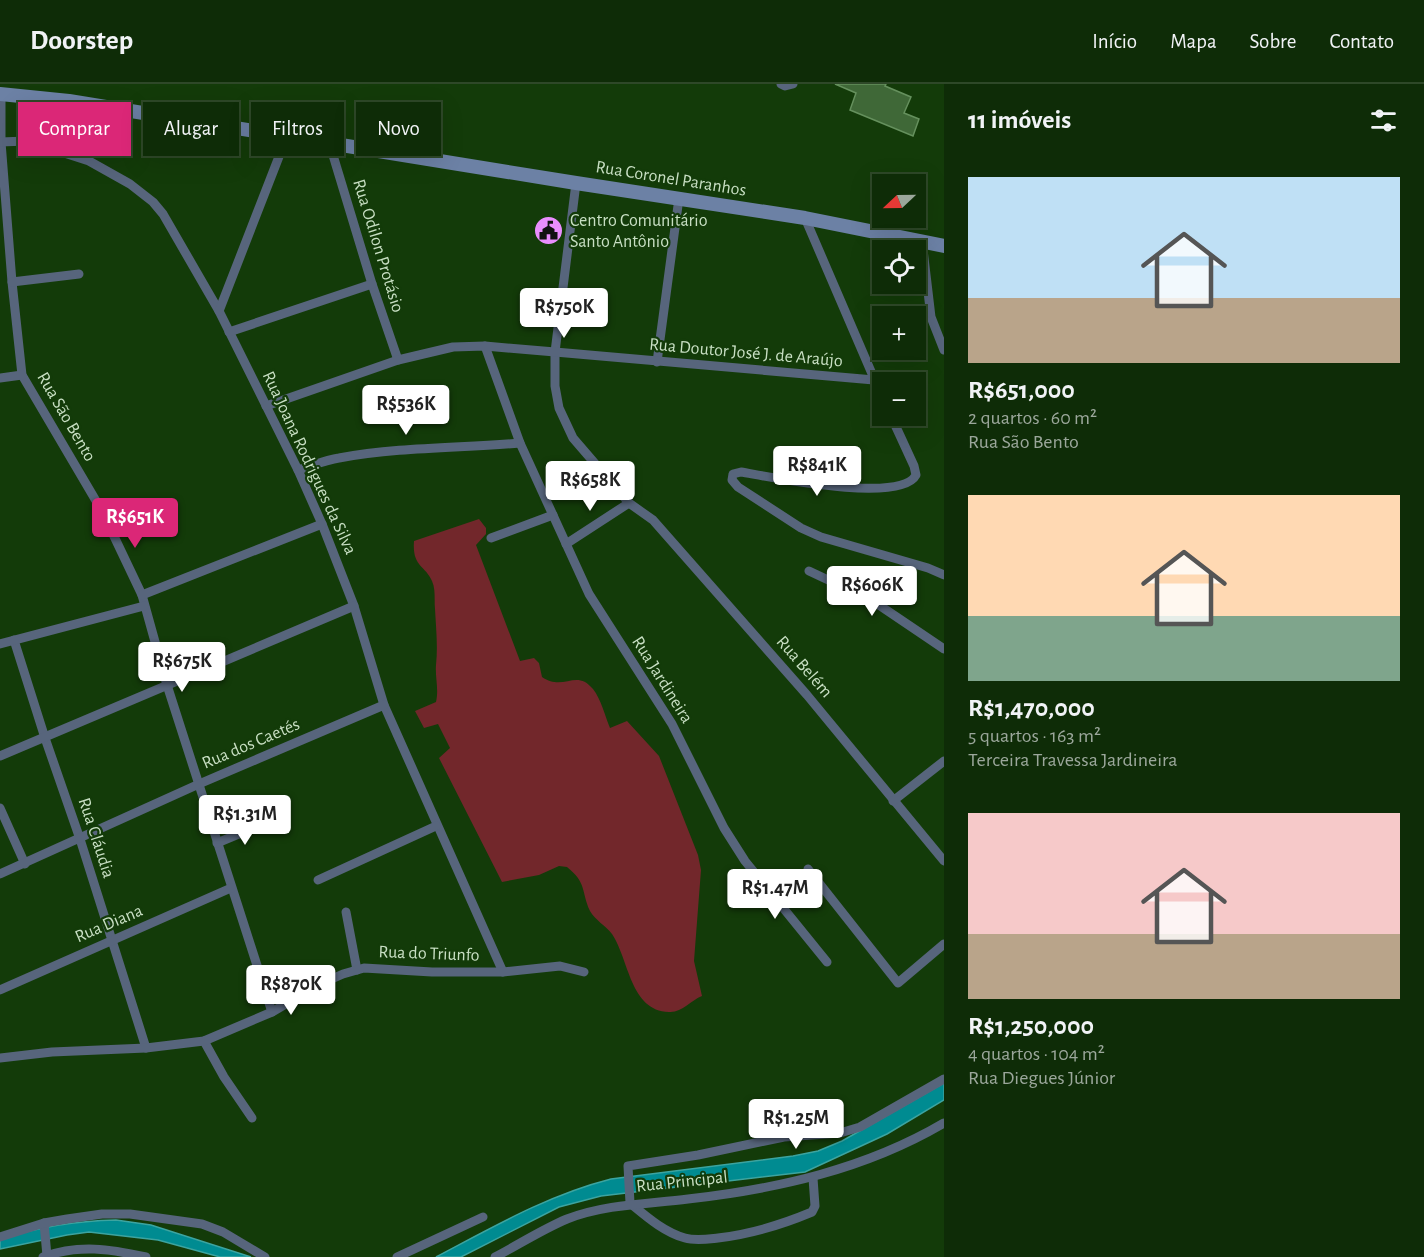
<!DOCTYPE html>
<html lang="pt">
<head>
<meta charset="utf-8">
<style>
	body { margin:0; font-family:"Alegreya Sans",sans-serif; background:#173411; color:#f1f3f6; height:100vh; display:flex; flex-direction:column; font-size:22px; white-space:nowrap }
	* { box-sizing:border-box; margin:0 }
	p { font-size:20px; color:#9ba79b }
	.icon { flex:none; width:33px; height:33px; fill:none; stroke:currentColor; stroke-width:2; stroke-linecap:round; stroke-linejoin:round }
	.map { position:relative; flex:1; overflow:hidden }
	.panel { display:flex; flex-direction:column; background:#0e2c07; width:480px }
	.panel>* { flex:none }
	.hud { position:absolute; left:18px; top:18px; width:570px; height:54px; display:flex; gap:12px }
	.needle { width:39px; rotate:248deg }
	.tools { position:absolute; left:872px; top:90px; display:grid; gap:12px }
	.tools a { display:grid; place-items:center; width:54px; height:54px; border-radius:0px; background:#0e2c07; box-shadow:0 6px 24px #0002,0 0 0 2px #2e4828; font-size:30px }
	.price { position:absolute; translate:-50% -51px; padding:0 14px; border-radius:6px; background:#fff; color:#222; font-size:20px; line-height:39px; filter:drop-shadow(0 2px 3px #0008) }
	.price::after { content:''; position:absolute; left:50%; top:36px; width:18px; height:14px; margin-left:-9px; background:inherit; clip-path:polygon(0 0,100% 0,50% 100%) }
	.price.selected { background:#db2777; color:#fff }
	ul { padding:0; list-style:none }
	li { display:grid; align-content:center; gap:12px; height:318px; padding:0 24px }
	li span { display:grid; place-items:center; height:186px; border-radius:0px; color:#555 }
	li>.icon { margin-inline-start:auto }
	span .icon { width:108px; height:108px; fill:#fffc; stroke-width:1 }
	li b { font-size:26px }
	h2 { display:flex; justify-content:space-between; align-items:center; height:72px; padding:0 24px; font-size:26px }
	.pill { padding:0 21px; border-radius:0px; background:#0e2c07; box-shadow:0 6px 24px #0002,0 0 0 2px #2e4828; font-size:21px; line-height:54px }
	.pill.selected { background:#db2777; color:#fff }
	header { display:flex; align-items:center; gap:36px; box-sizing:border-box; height:84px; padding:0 30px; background:#0e2c07; border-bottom:2px solid #2e4828 }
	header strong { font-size:28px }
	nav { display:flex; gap:33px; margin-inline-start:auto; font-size:21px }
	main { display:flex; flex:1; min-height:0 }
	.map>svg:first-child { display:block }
	.green { fill:#72272b }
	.water { fill:#008b91; stroke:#3ca4a0; stroke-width:1.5 }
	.building { fill:#3f6837; stroke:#65905d; stroke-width:1.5 }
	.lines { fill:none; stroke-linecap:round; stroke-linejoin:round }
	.street { stroke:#57657c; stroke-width:9 }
	.secondary { stroke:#6c81a5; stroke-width:14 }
	.labels { text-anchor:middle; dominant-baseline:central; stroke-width:4.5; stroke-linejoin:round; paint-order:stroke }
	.street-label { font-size:18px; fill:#c8dfc3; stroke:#133b09 }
	.poi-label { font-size:18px; fill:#c8dfc3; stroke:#133b09; text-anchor:start }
</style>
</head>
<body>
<header>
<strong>Doorstep</strong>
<nav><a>Início</a><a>Mapa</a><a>Sobre</a><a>Contato</a></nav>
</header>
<main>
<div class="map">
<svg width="944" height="1173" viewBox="0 0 944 1173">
	<rect width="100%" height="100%" fill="#133b09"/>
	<path class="green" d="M479 435 486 444V450L476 461 520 577 534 574 539 579 542 593C564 608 576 584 593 605 601 615 605 632 610 644L627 637 659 672 698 771 701 786 694 877 702 912C691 916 682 929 669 928 630 927 629 875 612 850 606 842 595 836 590 827 581 807 587 799 567 783L559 782 539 791 502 798 439 674 450 664 438 640 424 644 415 627 436 618C439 605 435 593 436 581 438 562 436 544 435 525 434 516 436 506 432 497 425 481 412 483 414 457Z"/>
	<g class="water">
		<path d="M944 999V1016L887 1050 805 1088 601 1112 559 1123 461 1173H436C493 1143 548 1111 611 1095L793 1072 818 1067 842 1057Z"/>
		<path d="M116 1136 151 1141 251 1173H220L158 1156 89 1148 67 1151 0 1165V1155C41 1143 74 1137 116 1136Z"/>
	</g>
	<polygon class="building" points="835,0 886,0 885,2 911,13 904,29 919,35 913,52 850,26 856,9"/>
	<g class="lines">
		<g class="street">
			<polyline points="781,0 785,2 793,0"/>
			<polyline points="1,11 1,58 12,198 22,291 102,427 142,511 167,601 272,928"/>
			<polyline points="0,58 27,57 89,77 130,100 153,118 163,130 219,227 298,386 322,440 354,522 384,621 503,888"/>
			<polyline points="329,58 372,200 398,276"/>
			<polyline points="576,99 555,268 555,302 559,324 573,354 629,419 653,436 807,611 944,777"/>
			<polyline points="805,134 882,313"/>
			<polyline points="922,157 931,233 944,266"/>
			<polyline points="12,198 79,190"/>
			<polyline points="219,227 287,52"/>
			<polyline points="229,248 372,200"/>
			<polyline points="485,262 520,359 589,510 672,640 724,744 745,777 827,878"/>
			<polyline points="657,278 679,114"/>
			<polyline points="0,294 22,291"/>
			<polyline points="266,322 398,276 453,263 485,262 555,268 874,296"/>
			<path d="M891 332 914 382 916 391C901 420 771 393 741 388L733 390 732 396 738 403 801 444 821 453 928 484 944 491"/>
			<path d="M298 386C312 382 325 376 339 374 399 363 460 364 520 359"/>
			<polyline points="491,454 553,431"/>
			<polyline points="566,460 629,419"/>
			<polyline points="809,487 873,517 944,565"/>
			<polyline points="142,511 322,440"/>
			<polyline points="14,556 45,654 80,755 146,964"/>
			<polyline points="0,560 144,522"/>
			<polyline points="0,672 354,522"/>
			<polyline points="893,717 944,677"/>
			<polyline points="0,724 25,780"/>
			<polyline points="217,759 263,740"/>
			<polyline points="808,785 898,899 944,860"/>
			<polyline points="0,790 199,700 384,621"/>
			<polyline points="318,796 436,742"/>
			<polyline points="346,828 357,886"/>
			<polyline points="0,906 231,804"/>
			<polyline points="204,957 224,993 252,1034"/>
			<polyline points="0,974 52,968 146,964 204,957 272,928 318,901 343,890 364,884 432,888 503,888 560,882 584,888"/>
			<path d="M813 1094 815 1122 812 1128C781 1141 752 1150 718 1154 708 1155 696 1157 685 1154 664 1148 647 1133 630 1119L628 1082 698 1071 784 1053 840 1049 860 1043 944 995"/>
			<polyline points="44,1139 47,1172"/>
			<polyline points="0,1153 44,1139 67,1135 102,1130 130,1130 202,1140 223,1148 265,1173"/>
			<path d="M43 1173C79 1160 110 1165 146 1173"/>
			<polyline points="397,1173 483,1133"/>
			<path d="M495 1173C518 1161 543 1145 567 1135 606 1120 648 1120 688 1115 777 1105 866 1085 944 1039"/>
		</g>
		<polyline class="secondary" points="0,10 69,17 576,99 805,134 944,162"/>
	</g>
	<defs>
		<symbol id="civic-disc" viewBox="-11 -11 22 22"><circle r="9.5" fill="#e98dfd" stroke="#133b09"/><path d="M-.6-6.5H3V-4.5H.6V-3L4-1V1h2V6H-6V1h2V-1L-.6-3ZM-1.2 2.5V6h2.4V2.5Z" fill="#111"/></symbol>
	</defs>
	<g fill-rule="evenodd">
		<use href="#civic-disc" x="532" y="130" width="33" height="33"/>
	</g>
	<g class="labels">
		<g class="street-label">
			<text transform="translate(671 95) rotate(9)">Rua Coronel Paranhos</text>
			<text transform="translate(378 162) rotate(73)">Rua Odilon Protásio</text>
			<text transform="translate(746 269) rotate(5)">Rua Doutor José J. de Araújo</text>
			<text transform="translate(66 333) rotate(60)">Rua São Bento</text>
			<text transform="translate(309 379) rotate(65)">Rua Joana Rodrigues da Silva</text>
			<text transform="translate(804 583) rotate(49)">Rua Belém</text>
			<text transform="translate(662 596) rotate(58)">Rua Jardineira</text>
			<text transform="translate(251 660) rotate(-23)">Rua dos Caetés</text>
			<text transform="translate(96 754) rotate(72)">Rua Cláudia</text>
			<text transform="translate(109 840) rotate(-23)">Rua Diana</text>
			<text transform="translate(429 870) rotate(2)">Rua do Triunfo</text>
			<text transform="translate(682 1098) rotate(-6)">Rua Principal</text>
		</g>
		<g class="poi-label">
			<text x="570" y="137">Centro Comunitário<tspan x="570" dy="21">Santo Antônio</tspan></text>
		</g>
	</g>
</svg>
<div class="tools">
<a><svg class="needle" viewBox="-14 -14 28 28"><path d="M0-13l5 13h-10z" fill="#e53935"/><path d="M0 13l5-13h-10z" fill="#9ba79b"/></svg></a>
<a><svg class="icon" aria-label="locate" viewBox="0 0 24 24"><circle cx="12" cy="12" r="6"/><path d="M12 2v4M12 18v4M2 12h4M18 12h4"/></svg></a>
<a>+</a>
<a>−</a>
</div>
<b class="price" style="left:564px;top:255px">R$750K</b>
<b class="price" style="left:406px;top:352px">R$536K</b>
<b class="price" style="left:817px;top:413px">R$841K</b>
<b class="price" style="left:590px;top:428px">R$658K</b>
<b class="price selected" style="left:135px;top:465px">R$651K</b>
<b class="price" style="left:872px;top:533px">R$606K</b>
<b class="price" style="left:182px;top:609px">R$675K</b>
<b class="price" style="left:245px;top:762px">R$1.31M</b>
<b class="price" style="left:775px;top:836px">R$1.47M</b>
<b class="price" style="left:291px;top:932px">R$870K</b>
<b class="price" style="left:796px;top:1066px">R$1.25M</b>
<div class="hud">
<a class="pill selected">Comprar</a>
<a class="pill">Alugar</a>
<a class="pill">Filtros</a>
<a class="pill">Novo</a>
</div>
</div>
<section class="panel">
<h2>11 imóveis<svg class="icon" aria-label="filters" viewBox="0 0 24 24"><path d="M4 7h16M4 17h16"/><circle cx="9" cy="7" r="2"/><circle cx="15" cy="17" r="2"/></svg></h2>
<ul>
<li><span style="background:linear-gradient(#bfe0f5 65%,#b9a48a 0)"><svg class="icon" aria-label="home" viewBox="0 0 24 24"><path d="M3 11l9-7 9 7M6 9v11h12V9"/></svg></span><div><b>R$651,000</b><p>2 quartos · 60 m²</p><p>Rua São Bento</p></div></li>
<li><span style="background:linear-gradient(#ffd9b3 65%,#7fa58c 0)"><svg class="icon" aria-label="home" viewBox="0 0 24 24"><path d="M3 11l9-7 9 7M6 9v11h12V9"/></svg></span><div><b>R$1,470,000</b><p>5 quartos · 163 m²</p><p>Terceira Travessa Jardineira</p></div></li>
<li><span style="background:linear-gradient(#f6c9c9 65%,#b9a48a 0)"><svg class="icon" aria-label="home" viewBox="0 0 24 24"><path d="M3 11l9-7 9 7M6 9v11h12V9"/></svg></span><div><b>R$1,250,000</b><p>4 quartos · 104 m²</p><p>Rua Diegues Júnior</p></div></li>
</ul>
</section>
</main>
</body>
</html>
